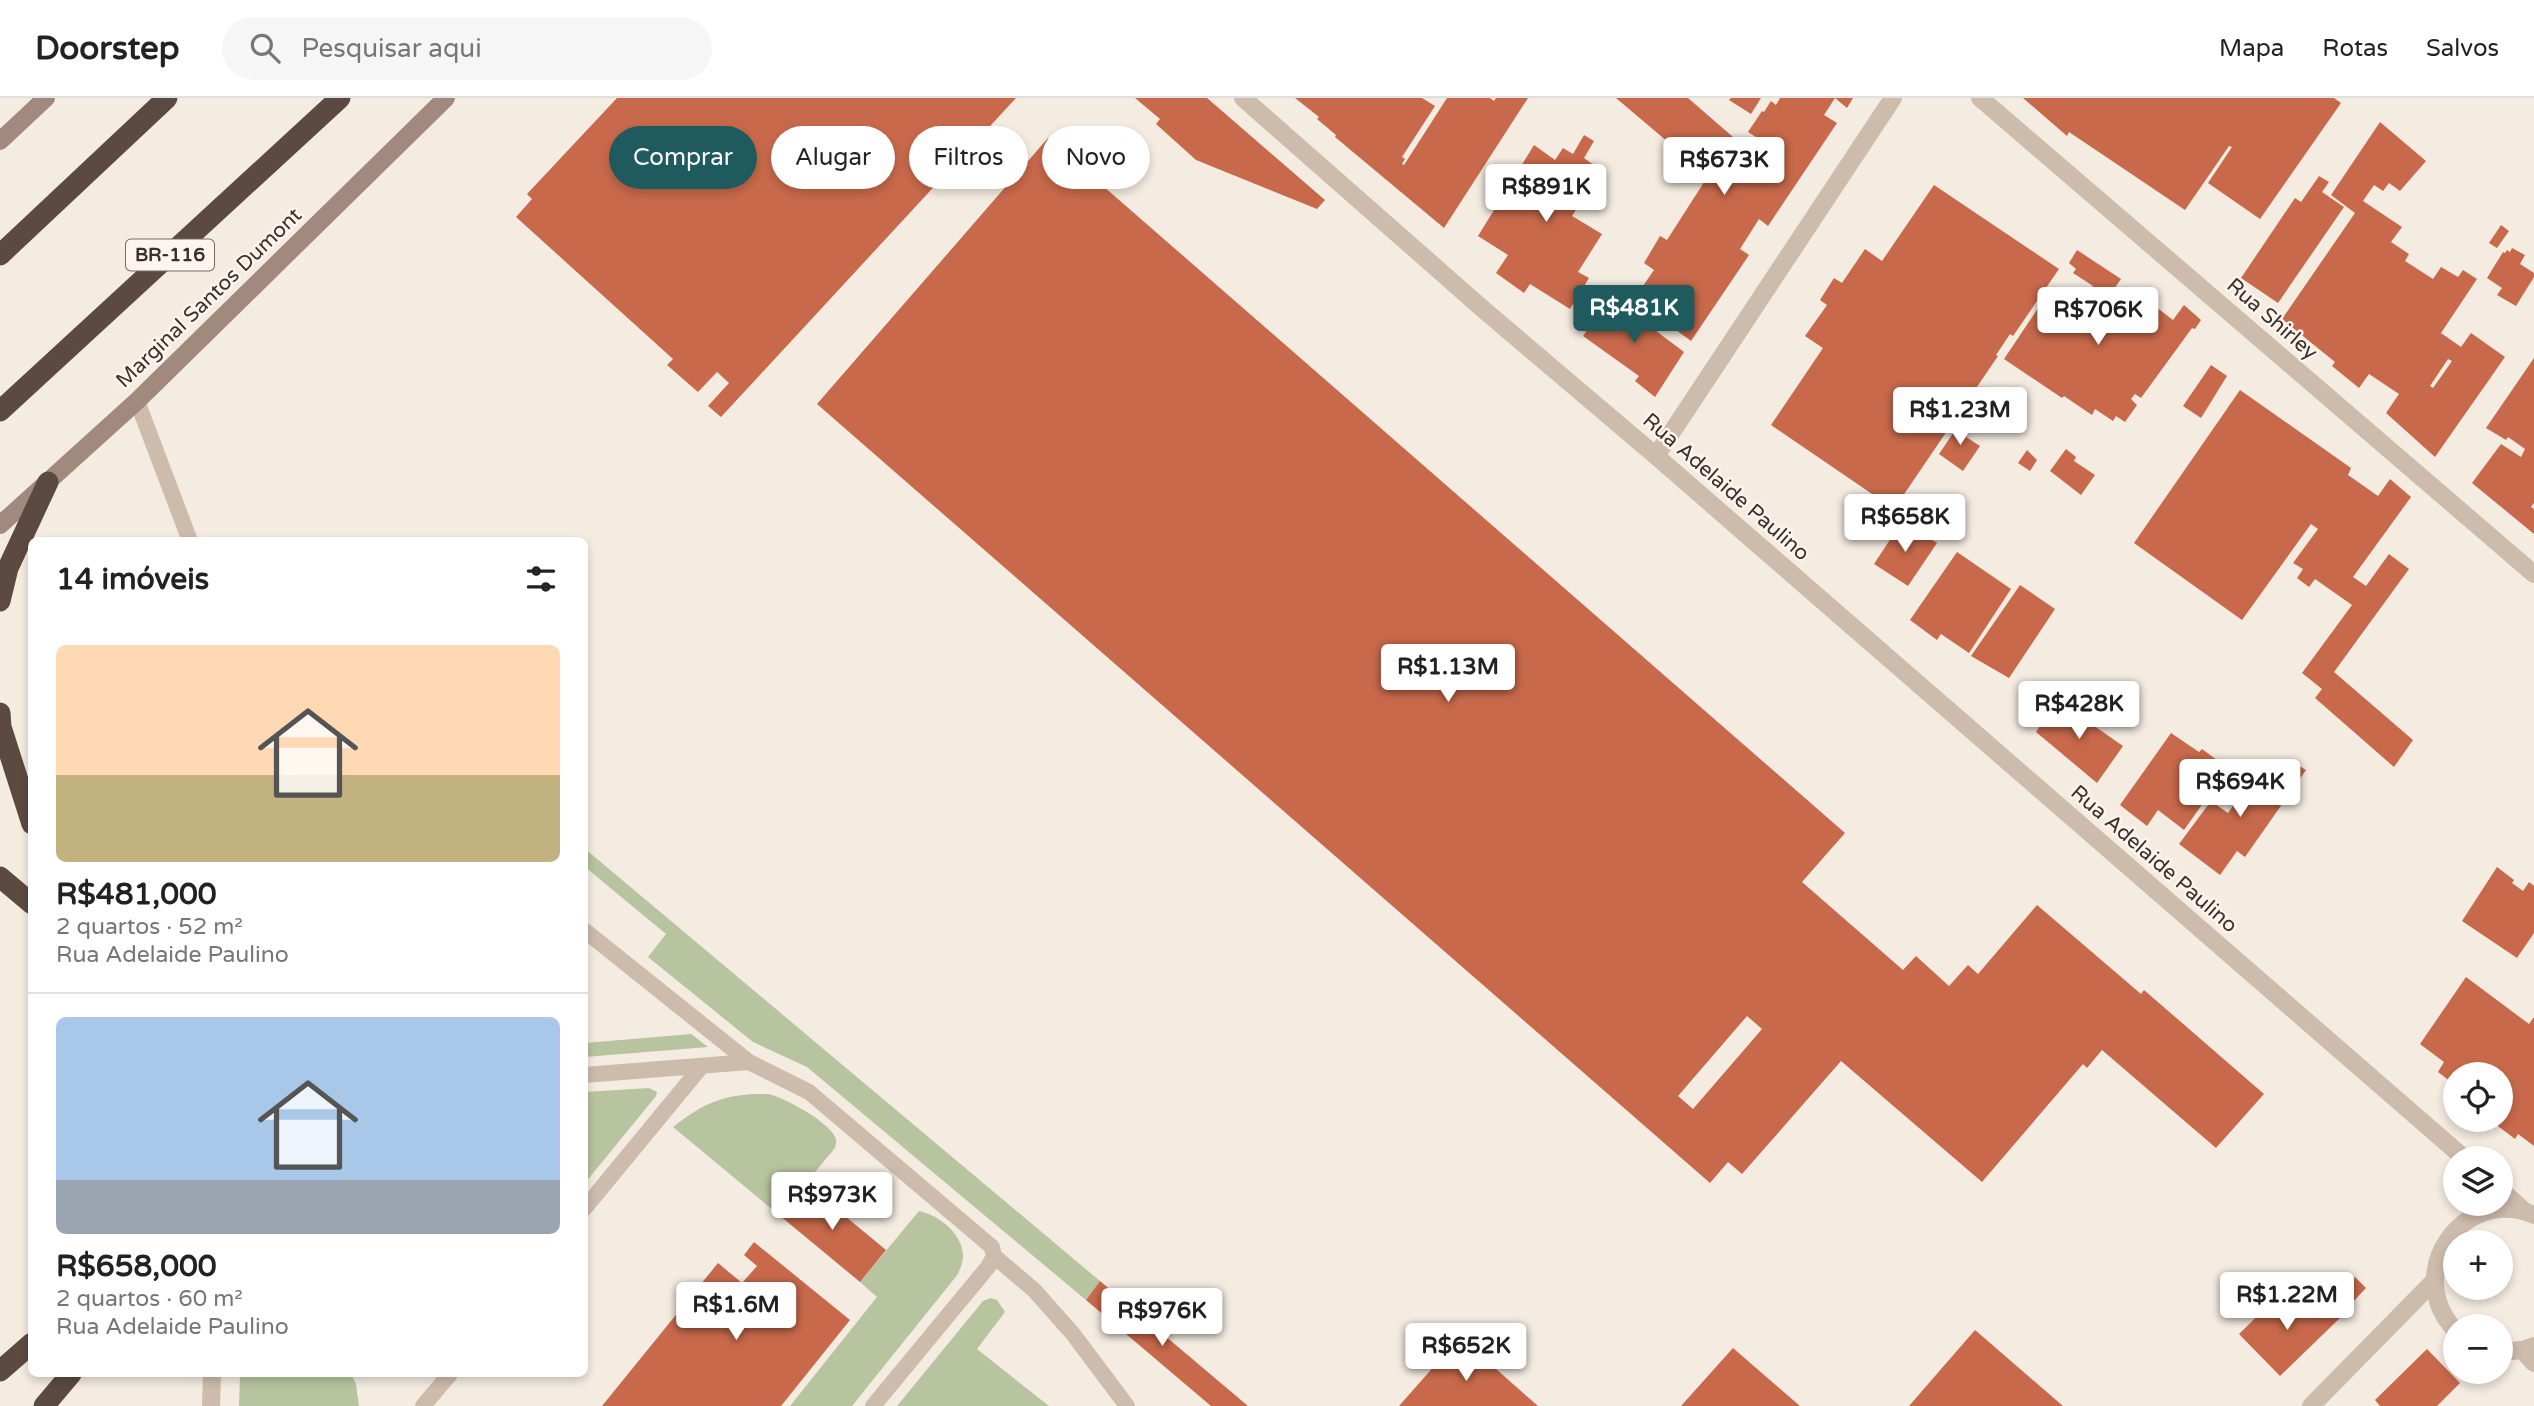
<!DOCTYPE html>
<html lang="pt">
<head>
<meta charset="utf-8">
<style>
	body { margin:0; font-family:"Varela Round",sans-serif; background:#f6f6f6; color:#222; height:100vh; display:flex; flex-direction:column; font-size:26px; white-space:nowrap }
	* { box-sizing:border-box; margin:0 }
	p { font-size:23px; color:#767676 }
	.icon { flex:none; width:38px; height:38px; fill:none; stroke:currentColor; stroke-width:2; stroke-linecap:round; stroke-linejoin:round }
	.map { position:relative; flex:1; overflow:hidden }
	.side { position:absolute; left:28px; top:439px; width:560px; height:840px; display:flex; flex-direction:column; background:#fff; border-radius:10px; box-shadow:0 4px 10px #0003 }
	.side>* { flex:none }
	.top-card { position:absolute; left:609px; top:28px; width:665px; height:63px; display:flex; gap:14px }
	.buttons { position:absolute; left:2443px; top:964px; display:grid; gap:14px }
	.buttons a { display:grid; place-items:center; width:70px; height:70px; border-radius:50%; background:#fff; box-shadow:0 4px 10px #0003; font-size:35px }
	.price { position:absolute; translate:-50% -60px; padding:0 16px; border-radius:7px; background:#fff; color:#222; font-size:23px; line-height:46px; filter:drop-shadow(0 2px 4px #0008) }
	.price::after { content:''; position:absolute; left:50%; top:42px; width:21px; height:16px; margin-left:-10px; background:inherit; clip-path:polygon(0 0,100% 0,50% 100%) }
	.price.active { background:#1f5a5e; color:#fff }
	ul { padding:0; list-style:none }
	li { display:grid; align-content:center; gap:14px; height:371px; padding:0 28px }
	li+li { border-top:2px solid #e0e0e0 }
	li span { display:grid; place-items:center; height:217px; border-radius:10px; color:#555 }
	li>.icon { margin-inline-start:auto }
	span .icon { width:126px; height:126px; fill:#fffc; stroke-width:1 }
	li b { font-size:30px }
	h2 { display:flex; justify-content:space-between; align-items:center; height:84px; padding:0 28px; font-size:30px }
	.tag { padding:0 24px; border-radius:32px; background:#fff; box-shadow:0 4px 10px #0003; font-size:24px; line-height:63px }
	.tag.active { background:#1f5a5e; color:#fff }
	header { display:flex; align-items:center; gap:42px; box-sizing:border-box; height:98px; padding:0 35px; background:#fff; border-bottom:2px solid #e0e0e0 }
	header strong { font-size:33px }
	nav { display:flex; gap:38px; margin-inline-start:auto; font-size:24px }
	.search { width:490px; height:63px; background:#f6f6f6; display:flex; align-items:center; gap:18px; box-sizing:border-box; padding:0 24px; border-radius:38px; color:#767676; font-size:26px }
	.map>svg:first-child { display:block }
	.green { fill:#b8c4a0 }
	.building { fill:#c8694b; fill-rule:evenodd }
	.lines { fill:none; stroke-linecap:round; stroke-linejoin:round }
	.lane { stroke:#cdbbac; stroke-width:16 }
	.street { stroke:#cdbbac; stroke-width:18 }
	.secondary { stroke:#a18a7d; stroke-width:18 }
	.highway { stroke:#5c4a42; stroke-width:21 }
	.labels { text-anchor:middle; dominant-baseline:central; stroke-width:5; stroke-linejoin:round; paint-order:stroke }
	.shield { fill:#fbf5ee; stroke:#756b66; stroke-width:2 }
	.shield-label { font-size:19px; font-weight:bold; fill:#3b302b }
	.street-label { font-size:21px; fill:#3b302b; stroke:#fbf5ee }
</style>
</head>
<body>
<header>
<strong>Doorstep</strong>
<div class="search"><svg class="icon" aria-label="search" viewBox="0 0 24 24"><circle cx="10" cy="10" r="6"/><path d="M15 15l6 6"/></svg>Pesquisar aqui</div>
<nav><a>Mapa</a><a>Rotas</a><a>Salvos</a></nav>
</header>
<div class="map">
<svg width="2534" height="1308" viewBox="0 0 2534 1308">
	<rect width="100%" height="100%" fill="#f4ebe1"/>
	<g class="green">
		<polygon points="584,750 1100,1183 1086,1202 807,969 753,944 648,859 666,836 585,769"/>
		<polygon points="691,936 708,949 585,959 585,945"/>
		<polygon points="649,990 657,994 656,998 585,1085 585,994"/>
		<path d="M751 996C757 996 763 996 768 996 784 999 829 1024 835 1039 837 1044 836 1044 835 1050L779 1117 673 1029C700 1008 717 999 751 996Z"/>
		<path d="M919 1113C939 1117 964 1137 963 1159 963 1164 960 1171 958 1176L852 1308H790L877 1199 860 1184Z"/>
		<polygon points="991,1200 997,1202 1005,1214 977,1251 1049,1308 897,1308 983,1203"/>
		<polygon points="240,1276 351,1276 356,1286 359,1308 239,1308"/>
	</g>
	<g class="building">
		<polygon points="617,0 1016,0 721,319 708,308 729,285 717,274 698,294 667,267 673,261 516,119 532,101 527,96"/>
		<polygon points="1135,0 1207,0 1325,102 1317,111 1196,62 1156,26 1160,21"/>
		<polygon points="1295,0 1422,0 1435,8 1402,59 1405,61 1402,66 1404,67 1447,0 1490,0 1494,3 1496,0 1528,0 1444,130 1335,39 1336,37 1317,21 1319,19"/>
		<polygon points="1616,0 1688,0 1748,52 1756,39 1748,34 1762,13 1764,14 1771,3 1776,7 1780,0 1853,0 1847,10 1835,0 1824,17 1837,25 1768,128 1759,121 1740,151 1749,157 1691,243 1634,201 1654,172 1644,165 1660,138 1667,142 1708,78"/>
		<polygon points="1731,0 1761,0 1751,16 1729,2"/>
		<polygon points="2023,0 2334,0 2341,5 2260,121 2208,85 2232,49 2229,48 2185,112 2069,34 2067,38"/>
		<path d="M2380 24 2426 63 2400 93 2389 85 2383 93 2374 87 2363 103 2402 129 2391 144 2409 156 2405 163 2433 181 2441 169 2458 179 2463 172 2477 181 2441 235 2461 249 2471 235 2505 259 2435 359 2386 315 2399 296 2369 276 2359 290 2332 268 2335 264 2282 221 2355 115 2331 97ZM2448 261 2452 263 2433 290 2430 288Z"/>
		<polygon points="1584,37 1594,43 1584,60 1601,72 1572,118 1602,136 1578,174 1589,180 1570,211 1530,186 1524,195 1496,175 1508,157 1478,138 1534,47 1555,62 1563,50 1573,56"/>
		<path d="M1048 40 1845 735 1802 784 1903 872 1916 858 1949 888 1968 867 1978 876 2037 807 2141 896 2144 892 2264 996 2216 1050 2102 952 2087 970 2083 966 1982 1084 1841 963 1742 1076 1728 1064 1710 1085 817 306ZM1747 918 1762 931 1693 1011 1678 998Z"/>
		<polygon points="2319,78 2329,84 2322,94 2344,109 2278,205 2241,180 2295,100 2301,104"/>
		<polygon points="1934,87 2059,171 2013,238 2010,236 1996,257 1998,258 1894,411 1771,327 1823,250 1805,238 1827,207 1820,202 1834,180 1842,185 1865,151 1882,163"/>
		<polygon points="2501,127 2509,133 2497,150 2489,145"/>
		<polygon points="2512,150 2525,157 2520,166 2534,175 2534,179 2516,208 2497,197 2502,190 2487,180 2503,154 2505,155 2507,152 2510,154"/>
		<polygon points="2077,152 2121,181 2090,226 2106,236 2120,216 2131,224 2147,202 2173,222 2184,207 2201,222 2195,231 2192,230 2141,300 2135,296 2131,301 2137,307 2125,324 2116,318 2113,323 2095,311 2092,317 2064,298 2062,300 2004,261 2047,197 2074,215 2093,188 2073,175 2076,171 2069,165"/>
		<polygon points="1611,199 1684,254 1655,299 1635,283 1639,278 1583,238"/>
		<polygon points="2534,260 2534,405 2531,409 2534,411 2534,436 2472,385 2501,346 2521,359 2525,351 2508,339 2506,342 2486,330"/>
		<polygon points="2211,267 2227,278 2201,320 2183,308"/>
		<polygon points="2240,292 2351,370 2348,377 2378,398 2390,381 2411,399 2353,479 2366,488 2389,456 2409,471 2334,574 2413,642 2394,669 2315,600 2322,591 2302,575 2352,507 2315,481 2309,489 2297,480 2303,471 2293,465 2318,431 2311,426 2242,522 2134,445"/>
		<polygon points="1962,322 1972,329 1966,339 1980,348 1963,373 1939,356"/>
		<polygon points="2066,351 2076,359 2074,363 2095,377 2081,397 2050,373"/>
		<polygon points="2027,352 2037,362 2030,373 2018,365"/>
		<polygon points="1901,425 1920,438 1921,435 1937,445 1908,488 1874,466"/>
		<polygon points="1957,454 2011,491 1969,555 1941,536 1937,542 1910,522"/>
		<polygon points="2020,487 2055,511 2009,580 1971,558"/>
		<polygon points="2057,602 2123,648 2097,685 2036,634"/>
		<polygon points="2171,635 2199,654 2202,651 2228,670 2184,732 2158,712 2147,728 2120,707"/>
		<polygon points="2284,663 2291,668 2293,664 2306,672 2245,759 2237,753 2220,777 2179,746 2211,703 2228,715 2255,676 2268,685"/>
		<polygon points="2497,769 2514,782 2512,785 2523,793 2529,784 2534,788 2534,835 2517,860 2462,823"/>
		<polygon points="2466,879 2529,926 2534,919 2534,1048 2518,1036 2515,1041 2490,1022 2501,1022 2501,976 2455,976 2455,987 2438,974 2444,964 2420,946"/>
		<polygon points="805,1085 886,1152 860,1184 779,1117"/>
		<polygon points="754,1144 850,1222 781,1308 602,1308 718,1165 742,1185 757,1168 744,1157"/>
		<polygon points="2355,1179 2366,1190 2349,1208 2337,1197"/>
		<polygon points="1100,1183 1248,1308 1211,1308 1086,1202"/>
		<polygon points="2282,1194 2308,1219 2324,1202 2341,1219 2280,1278 2239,1236"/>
		<polygon points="1975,1232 2063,1308 1909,1308"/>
		<polygon points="1459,1240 1478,1255 1538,1308 1399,1308"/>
		<polygon points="1733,1250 1800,1308 1681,1308"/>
		<polygon points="2427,1251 2460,1285 2437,1308 2380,1308 2375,1302"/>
	</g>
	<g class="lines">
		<g class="lane">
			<polyline points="137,303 190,443"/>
			<polyline points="584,832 749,964 809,994 992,1149 994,1158 988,1169 873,1308"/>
			<polyline points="584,977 749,964"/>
			<polyline points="584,1111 701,969"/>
			<polyline points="994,1158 1034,1192 1073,1236 1127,1308"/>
			<polyline points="423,1308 450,1276"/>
		</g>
		<g class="street">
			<polyline points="1243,0 1484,212 1656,358 2464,1060"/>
			<polyline points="1980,0 2534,476"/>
			<polyline points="1656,358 1893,0"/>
			<polyline points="2501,1092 2524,1113"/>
			<path d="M2455 1232C2402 1175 2463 1087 2534 1117"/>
			<polyline points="2522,1252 2534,1265"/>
			<polyline points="2501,1254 2522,1252 2534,1248"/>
			<polyline points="211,1308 212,1276"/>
			<polyline points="2311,1308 2434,1183"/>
		</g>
		<g class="secondary">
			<polyline points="0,43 46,0"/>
			<polyline points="0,427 137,303 446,0"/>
		</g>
		<g class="highway">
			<polyline points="0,157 167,0"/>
			<polyline points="0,313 340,0"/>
			<polyline points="0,503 8,470 48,384"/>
			<polyline points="0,615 1,629 32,726"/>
			<polyline points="0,779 32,806"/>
			<polyline points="0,1273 32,1245"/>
			<polyline points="44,1308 71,1276"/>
		</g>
	</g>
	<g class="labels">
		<rect class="shield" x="126" y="141.5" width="88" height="31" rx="5"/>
		<g class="shield-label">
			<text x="170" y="157">BR-116</text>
		</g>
		<g class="street-label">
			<text transform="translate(209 200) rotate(-44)">Marginal Santos Dumont</text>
			<text transform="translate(2272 221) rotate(41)">Rua Shirley</text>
			<text transform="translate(1726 389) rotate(41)">Rua Adelaide Paulino</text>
			<text transform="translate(2154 761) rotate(41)">Rua Adelaide Paulino</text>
		</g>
	</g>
</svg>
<div class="buttons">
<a><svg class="icon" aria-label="locate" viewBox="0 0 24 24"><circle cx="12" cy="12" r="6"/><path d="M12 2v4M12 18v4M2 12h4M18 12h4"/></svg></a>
<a><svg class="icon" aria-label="layers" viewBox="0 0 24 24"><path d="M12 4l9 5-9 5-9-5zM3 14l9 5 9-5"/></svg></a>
<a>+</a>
<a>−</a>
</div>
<b class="price" style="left:1724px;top:99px">R$673K</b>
<b class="price" style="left:1546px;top:126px">R$891K</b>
<b class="price active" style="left:1634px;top:247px">R$481K</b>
<b class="price" style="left:2098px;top:249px">R$706K</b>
<b class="price" style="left:1960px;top:349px">R$1.23M</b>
<b class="price" style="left:1905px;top:456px">R$658K</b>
<b class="price" style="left:1448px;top:606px">R$1.13M</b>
<b class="price" style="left:2079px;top:643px">R$428K</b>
<b class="price" style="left:2240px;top:721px">R$694K</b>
<b class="price" style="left:832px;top:1134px">R$973K</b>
<b class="price" style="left:2287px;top:1234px">R$1.22M</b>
<b class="price" style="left:736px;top:1244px">R$1.6M</b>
<b class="price" style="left:1162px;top:1250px">R$976K</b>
<b class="price" style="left:1466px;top:1285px">R$652K</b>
<div class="top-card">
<a class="tag active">Comprar</a>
<a class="tag">Alugar</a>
<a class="tag">Filtros</a>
<a class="tag">Novo</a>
</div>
<section class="side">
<h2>14 imóveis<svg class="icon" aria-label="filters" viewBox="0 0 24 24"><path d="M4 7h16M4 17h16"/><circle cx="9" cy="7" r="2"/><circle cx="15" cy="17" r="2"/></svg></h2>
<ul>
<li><span style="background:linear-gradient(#ffd9b3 60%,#c2b280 0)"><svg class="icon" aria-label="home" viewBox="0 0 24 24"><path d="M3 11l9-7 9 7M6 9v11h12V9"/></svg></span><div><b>R$481,000</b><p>2 quartos · 52 m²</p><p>Rua Adelaide Paulino</p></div></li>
<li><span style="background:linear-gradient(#a9c7e8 75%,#9aa5b1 0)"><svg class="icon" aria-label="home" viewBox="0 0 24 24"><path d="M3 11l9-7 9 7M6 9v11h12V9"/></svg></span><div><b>R$658,000</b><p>2 quartos · 60 m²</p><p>Rua Adelaide Paulino</p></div></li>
</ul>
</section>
</div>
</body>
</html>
